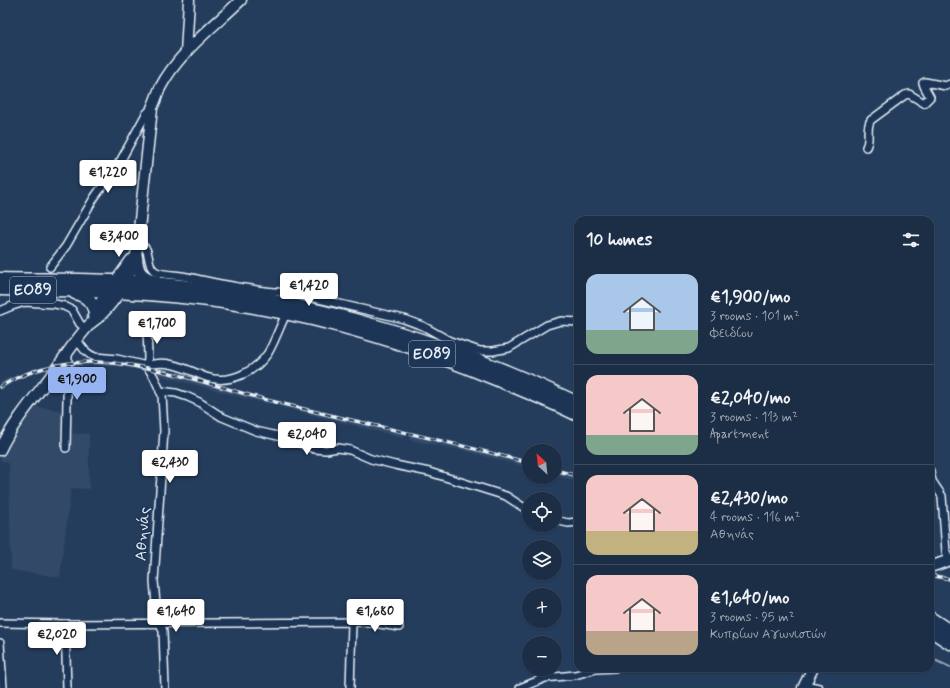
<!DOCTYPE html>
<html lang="en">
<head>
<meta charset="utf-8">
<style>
	body { margin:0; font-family:Mynerve,sans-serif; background:#25364d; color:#f1f3f6; height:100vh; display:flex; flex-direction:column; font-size:15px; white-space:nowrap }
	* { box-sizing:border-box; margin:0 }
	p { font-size:13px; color:#a0a8b3 }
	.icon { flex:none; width:22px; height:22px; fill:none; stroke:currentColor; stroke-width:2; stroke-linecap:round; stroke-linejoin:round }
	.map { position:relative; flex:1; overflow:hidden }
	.side { position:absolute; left:574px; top:216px; width:360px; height:456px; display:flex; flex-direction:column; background:#1c2e46; border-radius:12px; box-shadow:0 1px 3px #0004,0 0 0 1px #3a4a5f }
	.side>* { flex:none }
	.needle { width:26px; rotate:333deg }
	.controls { position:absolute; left:522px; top:444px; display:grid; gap:8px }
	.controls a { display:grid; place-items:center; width:40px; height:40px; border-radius:50%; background:#1c2e46; box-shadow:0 1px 3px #0004,0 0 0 1px #3a4a5f; font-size:20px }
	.price { position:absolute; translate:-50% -34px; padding:0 9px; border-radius:4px; background:#fff; color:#222; font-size:13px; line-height:26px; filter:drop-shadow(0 1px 2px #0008) }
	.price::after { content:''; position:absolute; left:50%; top:24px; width:12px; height:9px; margin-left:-6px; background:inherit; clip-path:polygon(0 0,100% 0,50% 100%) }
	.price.on { background:#95b2f1; color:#111 }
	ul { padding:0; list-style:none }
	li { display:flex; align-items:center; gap:12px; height:100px; padding:0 12px }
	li+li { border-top:1px solid #3a4a5f }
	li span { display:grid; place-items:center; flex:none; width:112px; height:80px; border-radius:12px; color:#555 }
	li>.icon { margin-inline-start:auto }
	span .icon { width:48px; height:48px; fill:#fffc; stroke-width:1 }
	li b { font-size:17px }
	h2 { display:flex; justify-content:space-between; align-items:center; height:48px; padding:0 12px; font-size:17px }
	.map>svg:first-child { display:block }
	.built { fill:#334a68 }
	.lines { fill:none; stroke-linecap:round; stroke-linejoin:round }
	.stream { stroke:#99a8ba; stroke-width:2 }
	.street-casing { stroke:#e8f1f8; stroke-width:10 }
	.secondary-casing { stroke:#e8f1f8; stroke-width:13 }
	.highway-casing { stroke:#e8f1f8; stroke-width:15 }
	.street { stroke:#1d3557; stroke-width:7 }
	.secondary { stroke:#1d3557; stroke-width:10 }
	.highway { stroke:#1d3557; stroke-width:12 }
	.rail-casing { stroke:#e8f1f8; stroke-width:3.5 }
	.rail { stroke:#1d3557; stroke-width:2; stroke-dasharray:6; stroke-linecap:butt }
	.labels { text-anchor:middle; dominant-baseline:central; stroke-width:3; stroke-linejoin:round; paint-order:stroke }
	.shield { fill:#1d3557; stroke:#abb9c8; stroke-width:1 }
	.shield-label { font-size:15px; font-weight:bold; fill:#e8f1f8 }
	.street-label { font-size:16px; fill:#e8f1f8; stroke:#1d3557 }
</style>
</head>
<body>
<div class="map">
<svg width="950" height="688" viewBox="0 0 950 688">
	<rect width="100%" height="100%" fill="#253d5d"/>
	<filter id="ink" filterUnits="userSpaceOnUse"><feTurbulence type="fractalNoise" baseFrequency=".025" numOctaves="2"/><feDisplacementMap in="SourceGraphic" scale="8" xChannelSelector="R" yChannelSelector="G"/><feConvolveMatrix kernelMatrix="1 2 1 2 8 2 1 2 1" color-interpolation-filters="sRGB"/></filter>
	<g filter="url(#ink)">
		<g class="built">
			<polygon points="87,361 124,364 140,367 145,371 118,366 95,365 79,366 69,371 69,368 75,362"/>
			<polygon points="54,365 51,370 34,373 9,385 0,390 0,382 8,378 26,371"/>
			<polygon points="154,368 265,398 268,404 154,374 153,370"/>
			<polygon points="275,400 404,432 403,438 278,406"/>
			<polygon points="33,406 63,411 62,433 89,434 89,489 71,488 60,577 11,570 9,464 0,460 0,459 10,438"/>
			<polygon points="411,434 483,450 529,462 529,468 462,450 409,440"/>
			<polygon points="555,469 578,475 578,482 555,475"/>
		</g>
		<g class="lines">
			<polyline class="stream" points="930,658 950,667"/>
			<defs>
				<g id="street">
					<path d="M866 147C871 139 865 128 871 120L905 95 909 94 924 103 930 97 924 86 923 83 925 82 946 86 950 84"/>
					<path d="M138 245C154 245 143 269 159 273 167 275 178 275 187 277 222 284 257 292 293 293L404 319 423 326 450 341 480 351H493L509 348 547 325 561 321 578 322"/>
					<polyline points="50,267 66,246 94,198 121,160 146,114 152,108"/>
					<polyline points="0,311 12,306 25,302 55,304 64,306 72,310 80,324 87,329"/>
					<polyline points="147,323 148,358 147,366"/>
					<path d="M77 340C83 348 86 354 95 357L117 359 147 366 154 377 162 395 164 431 154 581 157 615 163 631 165 688"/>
					<path d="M147 366C167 358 188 370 206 377 229 385 255 372 268 353 275 341 280 326 286 314"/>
					<polyline points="160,391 176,393 188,397 199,402 222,417 256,431 291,439 314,449 326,450 338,448 350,450 371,459 395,465 429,472 506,496 529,511"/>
					<polyline points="66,448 68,353"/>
					<polyline points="930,471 932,481 942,496 946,552 949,560"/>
					<polyline points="555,520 568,523 578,522"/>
					<polyline points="0,623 65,624 367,622 399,627"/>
					<polyline points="65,624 67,688"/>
					<polyline points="0,643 3,688"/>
					<polyline points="805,685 819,688"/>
					<polyline points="350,688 352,623"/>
					<polyline points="520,688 545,678 575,675 596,669 615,668"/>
				</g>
				<g id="secondary">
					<polyline points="186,53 189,0"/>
					<polyline points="93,316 100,303 131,260"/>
					<path d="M0 450C14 421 35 397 54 372 65 356 77 338 90 324 93 321 97 319 100 316 116 300 129 279 136 257L152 108C155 102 157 95 160 88 178 53 213 27 241 0"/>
					<polyline points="930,567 950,560"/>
					<polyline points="803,688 813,668"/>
				</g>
				<g id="highway">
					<path d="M136 257C137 273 141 277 156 282"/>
					<path d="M0 279C54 280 109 279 163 284 195 287 227 292 258 298 371 319 475 354 578 403"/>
					<path d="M0 289C53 290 107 290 160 295 276 304 391 335 498 380 525 391 552 402 578 415"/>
					<path d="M75 293C86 296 92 301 95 312"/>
					<polyline points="930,618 950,631"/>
					<polyline points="930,630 950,643"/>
				</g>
			</defs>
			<use href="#street" class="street-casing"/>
			<use href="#secondary" class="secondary-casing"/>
			<use href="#highway" class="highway-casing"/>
			<use href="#street" class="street"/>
			<use href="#secondary" class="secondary"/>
			<use href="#highway" class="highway"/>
			<defs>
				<g id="rail">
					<path d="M0 387C29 369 64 361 98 362 158 364 218 388 275 402 360 423 445 440 529 463"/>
					<polyline points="555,470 578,476"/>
					<polyline points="930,575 950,579"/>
				</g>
			</defs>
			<use href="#rail" class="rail-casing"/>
			<use href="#rail" class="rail"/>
		</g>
	</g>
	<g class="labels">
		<g class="shield">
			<rect x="10" y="277" width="46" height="26" rx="3"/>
			<rect x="409" y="341" width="46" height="26" rx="3"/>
		</g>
		<g class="shield-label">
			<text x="33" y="290">ΕΟ89</text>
			<text x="432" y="354">ΕΟ89</text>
		</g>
		<g class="street-label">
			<text transform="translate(143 534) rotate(-86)">Αθηνάς</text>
		</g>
	</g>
</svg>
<div class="controls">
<a><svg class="needle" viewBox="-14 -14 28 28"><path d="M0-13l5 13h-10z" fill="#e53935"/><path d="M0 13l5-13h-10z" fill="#a0a8b3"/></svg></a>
<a><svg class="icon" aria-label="locate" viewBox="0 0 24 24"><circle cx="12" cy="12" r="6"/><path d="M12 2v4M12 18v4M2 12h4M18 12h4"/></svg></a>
<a><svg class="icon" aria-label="layers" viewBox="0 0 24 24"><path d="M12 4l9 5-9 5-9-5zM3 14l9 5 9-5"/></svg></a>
<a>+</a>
<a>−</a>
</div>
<b class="price" style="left:108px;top:194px">€1,220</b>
<b class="price" style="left:119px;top:258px">€3,400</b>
<b class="price" style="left:309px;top:307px">€1,420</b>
<b class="price" style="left:157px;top:345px">€1,700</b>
<b class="price on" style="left:77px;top:401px">€1,900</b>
<b class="price" style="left:307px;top:456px">€2,040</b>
<b class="price" style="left:170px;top:484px">€2,430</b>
<b class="price" style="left:176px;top:633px">€1,640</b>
<b class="price" style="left:375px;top:633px">€1,680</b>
<b class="price" style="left:57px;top:656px">€2,020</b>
<section class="side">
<h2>10 homes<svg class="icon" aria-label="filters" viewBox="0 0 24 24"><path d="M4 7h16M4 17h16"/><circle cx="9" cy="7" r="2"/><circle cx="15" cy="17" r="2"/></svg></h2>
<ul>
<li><span style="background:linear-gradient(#a9c7e8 70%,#7fa58c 0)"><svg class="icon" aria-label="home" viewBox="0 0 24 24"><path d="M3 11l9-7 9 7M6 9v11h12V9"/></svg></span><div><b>€1,900/mo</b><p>3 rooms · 101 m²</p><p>Φειδίου</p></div></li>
<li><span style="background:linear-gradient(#f6c9c9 75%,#7fa58c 0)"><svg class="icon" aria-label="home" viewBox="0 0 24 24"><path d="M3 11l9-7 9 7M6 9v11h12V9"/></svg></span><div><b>€2,040/mo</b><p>3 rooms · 113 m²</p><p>Apartment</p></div></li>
<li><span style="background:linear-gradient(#f6c9c9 70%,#c2b280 0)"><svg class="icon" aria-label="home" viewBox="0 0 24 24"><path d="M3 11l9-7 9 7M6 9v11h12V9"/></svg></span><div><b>€2,430/mo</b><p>4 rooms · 116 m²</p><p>Αθηνάς</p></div></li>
<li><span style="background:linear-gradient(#f6c9c9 70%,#b9a48a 0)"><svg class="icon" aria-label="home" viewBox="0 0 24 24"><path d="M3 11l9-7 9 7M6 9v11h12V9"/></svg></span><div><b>€1,640/mo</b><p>3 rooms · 95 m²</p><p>Κυπρίων Αγωνιστών</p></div></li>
</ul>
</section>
</div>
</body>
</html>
